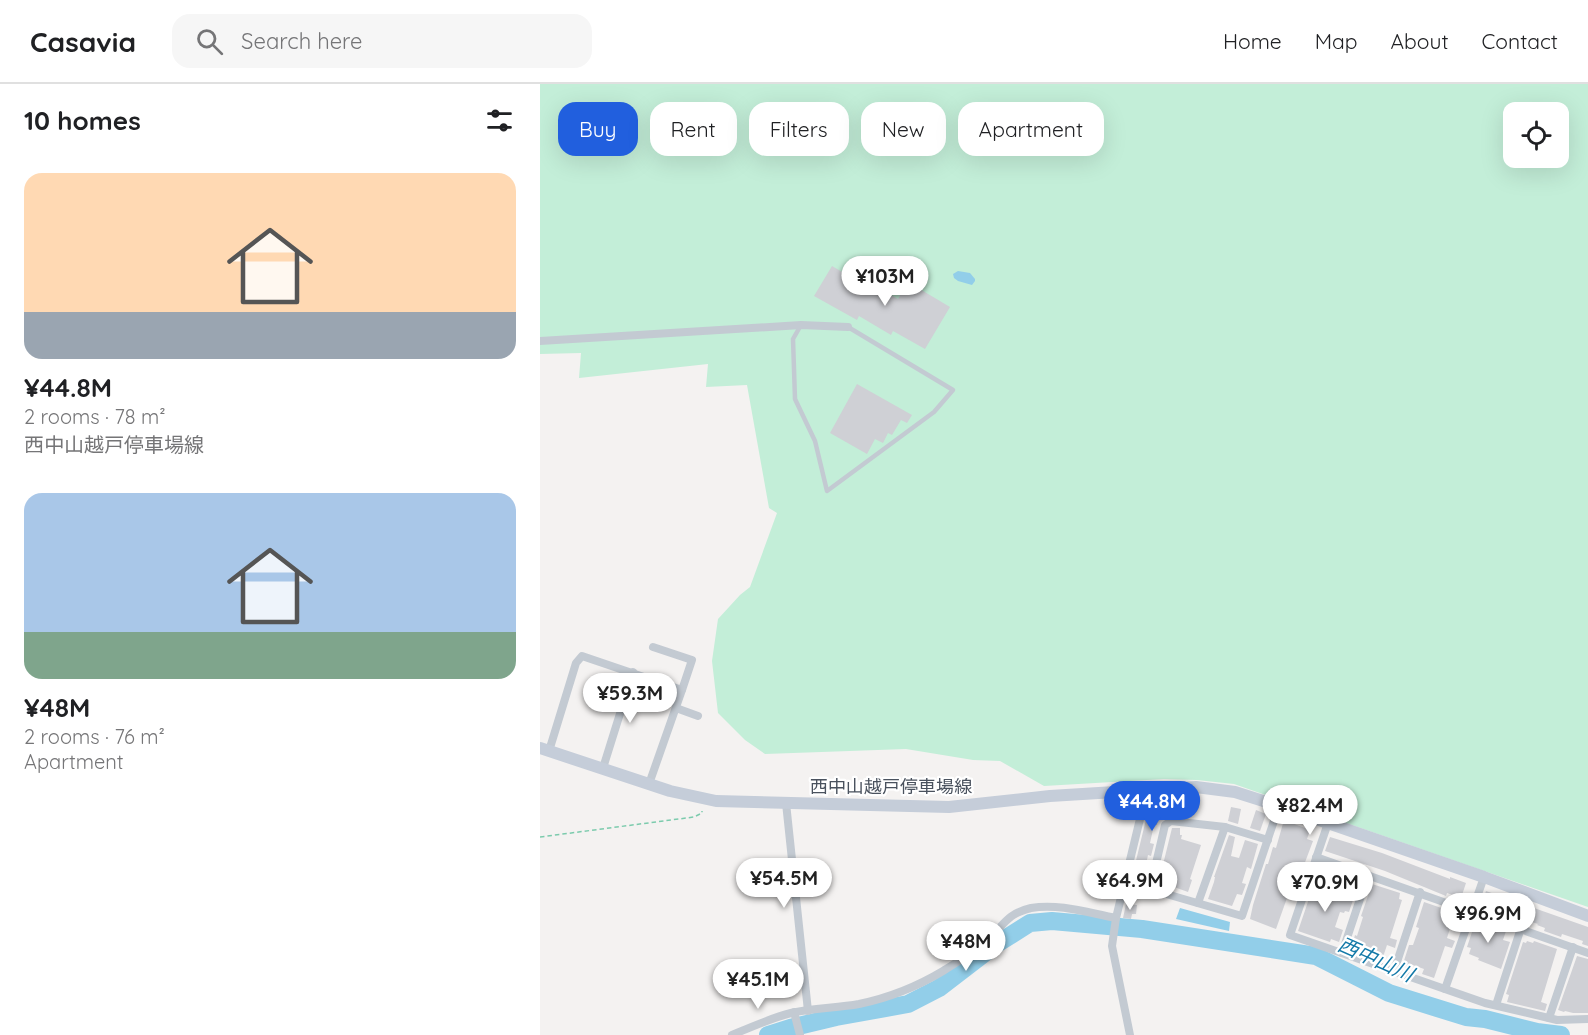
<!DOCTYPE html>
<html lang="en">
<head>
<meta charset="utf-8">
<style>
	body { margin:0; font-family:Quicksand,"Noto Sans JP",sans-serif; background:#f6f6f6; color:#202124; height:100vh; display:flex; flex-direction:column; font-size:22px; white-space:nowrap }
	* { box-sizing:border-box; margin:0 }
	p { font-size:20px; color:#757577 }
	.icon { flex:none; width:33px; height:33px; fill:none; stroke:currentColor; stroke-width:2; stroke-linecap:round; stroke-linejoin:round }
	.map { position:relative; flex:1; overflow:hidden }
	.details { display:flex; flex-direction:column; background:#fff; width:540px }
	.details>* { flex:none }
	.banner { position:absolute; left:18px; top:18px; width:570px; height:54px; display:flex; gap:12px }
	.tools { position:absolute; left:963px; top:18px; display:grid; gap:12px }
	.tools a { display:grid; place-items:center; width:66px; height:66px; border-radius:12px; background:#fff; box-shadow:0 6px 24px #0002; font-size:30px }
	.price { position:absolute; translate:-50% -51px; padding:0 14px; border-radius:21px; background:#fff; color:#222; font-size:20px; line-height:39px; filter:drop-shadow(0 2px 3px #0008) }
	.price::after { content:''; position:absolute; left:50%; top:36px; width:18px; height:14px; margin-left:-9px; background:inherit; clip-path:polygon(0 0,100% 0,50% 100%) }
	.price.active { background:#215fde; color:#fff }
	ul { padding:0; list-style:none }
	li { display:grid; align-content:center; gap:12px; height:318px; padding:0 24px }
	li span { display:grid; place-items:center; height:186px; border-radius:18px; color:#555 }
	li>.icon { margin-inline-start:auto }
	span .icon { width:108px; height:108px; fill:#fffc; stroke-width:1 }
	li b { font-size:26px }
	h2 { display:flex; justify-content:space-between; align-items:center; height:72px; padding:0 24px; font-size:26px }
	.tag { padding:0 21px; border-radius:18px; background:#fff; box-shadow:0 6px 24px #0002; font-size:21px; line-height:54px }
	.tag.active { background:#215fde; color:#fff }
	header { display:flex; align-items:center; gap:36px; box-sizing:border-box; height:84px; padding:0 30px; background:#fff; border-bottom:2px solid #e0e0e0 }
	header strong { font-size:28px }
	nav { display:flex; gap:33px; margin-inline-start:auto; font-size:21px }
	.search { width:420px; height:54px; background:#f6f6f6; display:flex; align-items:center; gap:15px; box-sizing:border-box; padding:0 21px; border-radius:18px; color:#757577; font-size:22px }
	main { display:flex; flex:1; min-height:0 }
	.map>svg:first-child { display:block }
	.green { fill:#c3eed8; fill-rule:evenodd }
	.water { fill:#92cee9 }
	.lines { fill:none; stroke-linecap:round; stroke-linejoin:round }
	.river { stroke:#92cee9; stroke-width:18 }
	.building { fill:#cfd0d5 }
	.path { stroke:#7ccbad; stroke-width:1.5; stroke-dasharray:4.5 3; stroke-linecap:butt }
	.service { stroke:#c3cad2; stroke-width:4.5 }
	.minor { stroke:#c3cad2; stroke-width:8 }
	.secondary { stroke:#c5cdd9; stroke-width:12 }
	.labels { text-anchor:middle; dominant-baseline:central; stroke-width:4.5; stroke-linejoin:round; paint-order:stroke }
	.street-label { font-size:18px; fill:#4a525e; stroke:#fff }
	.water-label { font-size:20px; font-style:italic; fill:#1379a8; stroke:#fff }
</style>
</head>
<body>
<header>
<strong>Casavia</strong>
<div class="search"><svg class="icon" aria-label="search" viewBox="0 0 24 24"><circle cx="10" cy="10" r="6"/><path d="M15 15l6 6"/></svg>Search here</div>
<nav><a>Home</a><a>Map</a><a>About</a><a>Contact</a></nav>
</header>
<main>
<section class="details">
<h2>10 homes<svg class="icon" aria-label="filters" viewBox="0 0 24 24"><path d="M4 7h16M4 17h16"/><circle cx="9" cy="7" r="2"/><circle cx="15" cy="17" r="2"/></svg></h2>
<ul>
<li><span style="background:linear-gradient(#ffd9b3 75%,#9aa5b1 0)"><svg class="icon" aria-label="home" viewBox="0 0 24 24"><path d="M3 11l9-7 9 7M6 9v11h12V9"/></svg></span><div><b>¥44.8M</b><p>2 rooms · 78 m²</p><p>西中山越戸停車場線</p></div></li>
<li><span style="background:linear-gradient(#a9c7e8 75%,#7fa58c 0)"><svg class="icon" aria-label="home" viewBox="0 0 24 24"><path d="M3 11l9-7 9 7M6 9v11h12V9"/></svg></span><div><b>¥48M</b><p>2 rooms · 76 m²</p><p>Apartment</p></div></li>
</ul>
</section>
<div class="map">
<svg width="1048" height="951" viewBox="0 0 1048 951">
	<rect width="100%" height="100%" fill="#f4f2f1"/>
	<path class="green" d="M0 0H1048V823L694 700 657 696 624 695 504 702 460 677 433 676 366 665 225 670 205 656 178 629 172 577 178 535 200 511 210 503 237 429 229 424 207 301 166 303 168 280 39 294 41 269 0 270ZM974 28H1018V74H974Z"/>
	<g class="water">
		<polygon points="418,187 430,189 435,195 435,197 432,201 418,197 414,194 413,190"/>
		<polygon points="640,824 690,838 689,847 636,835"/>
	</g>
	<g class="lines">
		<polyline class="river" points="228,951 250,944 296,933 368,920 399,904 455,861 490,839 512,837 602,845 776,872 849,909 926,933 945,935 997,948 1021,951"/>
	</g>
	<g class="building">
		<polygon points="292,182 324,201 326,197 358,215 368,198 410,223 385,265 353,247 351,251 319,232 317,236 274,212"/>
		<polygon points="317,300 372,331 367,339 361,336 352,351 348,349 343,359 335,355 327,370 290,349"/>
		<polygon points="614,715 630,719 639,718 640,732 631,731 624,734 618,734 617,741 614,741 610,759 614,760 611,772 608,771 603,795 592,793 610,719 613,719"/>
		<polygon points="691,723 701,725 698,740 688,737"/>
		<polygon points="716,726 726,730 720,747 710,744"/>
		<polygon points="744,736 770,746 767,755 773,757 764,781 758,779 754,793 762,796 755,816 747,814 736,845 710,835 713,821 726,780 728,780 733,763 736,764"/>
		<polygon points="632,744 640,744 640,751 642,751 641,755 661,761 650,795 652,796 648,808 634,803 634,805 618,801"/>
		<polygon points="689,751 695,753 691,772 699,774 705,756 718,760 711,785 707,783 702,799 706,800 702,811 697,810 692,822 668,815 674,798 675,793 674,793"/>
		<polygon points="790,753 842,769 910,795 910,793 926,799 921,814 907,809 906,812 845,787 785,767"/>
		<polygon points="774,800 813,813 816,803 817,804 809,828 805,827 804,829 800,828 795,843 803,846 799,858 791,855 790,858 758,847"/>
		<polygon points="832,800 860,809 859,815 862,816 850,854 857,856 855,864 847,861 842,876 811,866 815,851 817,852 823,833 821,832"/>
		<polygon points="946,807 1048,843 1048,862 1042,860 1043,857 1022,850 1021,853 1004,847 1005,844 997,841 998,840 941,822"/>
		<polygon points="884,818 913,828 910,834 913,835 907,854 915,857 912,864 905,862 894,894 882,890 884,885 870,880 869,885 862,883 869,861 873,861 879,844 876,843"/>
		<polygon points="586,820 597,821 596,830 592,830 591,835 583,834"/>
		<polygon points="936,836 966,847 963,856 970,858 961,885 938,876 939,874 929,870 931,864 927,863"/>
		<polygon points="987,857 993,859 994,857 1017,865 1001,918 1007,920 1005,927 967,918 969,911 966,910 983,858 986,859"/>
		<polygon points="1037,872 1048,875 1048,929 1033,929 1025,927 1024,928 1018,926"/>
	</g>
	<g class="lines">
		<polyline class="path" points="0,753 154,733 162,729 162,727"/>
		<polyline class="service" points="261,241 253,255 255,315 275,357 287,407 394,328 413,306 308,243"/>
		<g class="minor">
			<polyline points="0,257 261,241 308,243"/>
			<polyline points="113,563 152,576 142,606"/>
			<polyline points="136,624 158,632"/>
			<polyline points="9,667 36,579 42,572 142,606 109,700"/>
			<polyline points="63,684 93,588"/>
			<polyline points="246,719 268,927"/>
			<polyline points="788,739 750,851 945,919 1017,936 1048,935"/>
			<polyline points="776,773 1048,869"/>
			<polyline points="585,798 702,832 739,722"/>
			<polyline points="610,805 625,741 631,737 685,743 728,756"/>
			<polyline points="658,819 685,743"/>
			<polyline points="802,869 828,791"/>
			<polyline points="854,887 880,808"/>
			<polyline points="905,905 944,793"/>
			<polyline points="956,921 981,844"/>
			<polyline points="254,928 260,951"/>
			<polyline points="1009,934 1033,863"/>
			<path d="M192 951C211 943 231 934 251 929 273 924 297 924 319 920 348 914 378 902 403 887 419 877 434 868 448 856 464 841 466 830 491 824 519 819 549 829 576 834"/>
			<polyline points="590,951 572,862 576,834 607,706"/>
		</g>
		<polyline class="secondary" points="0,664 130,707 176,717 409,723 510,712 656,703 695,708 739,722 944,793 1048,832"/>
	</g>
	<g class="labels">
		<g class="street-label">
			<text x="351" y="702">西中山越戸停車場線</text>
		</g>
		<g class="water-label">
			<text transform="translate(836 875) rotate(24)">西中山川</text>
		</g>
	</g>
</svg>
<div class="tools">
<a><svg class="icon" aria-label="locate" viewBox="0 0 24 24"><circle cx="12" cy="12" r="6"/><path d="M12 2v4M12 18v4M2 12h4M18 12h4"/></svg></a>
</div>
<b class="price" style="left:345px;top:223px">¥103M</b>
<b class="price" style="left:90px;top:640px">¥59.3M</b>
<b class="price active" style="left:612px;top:748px">¥44.8M</b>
<b class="price" style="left:770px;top:752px">¥82.4M</b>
<b class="price" style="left:244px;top:825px">¥54.5M</b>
<b class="price" style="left:590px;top:827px">¥64.9M</b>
<b class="price" style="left:785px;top:829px">¥70.9M</b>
<b class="price" style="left:948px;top:860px">¥96.9M</b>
<b class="price" style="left:426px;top:888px">¥48M</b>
<b class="price" style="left:218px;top:926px">¥45.1M</b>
<div class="banner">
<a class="tag active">Buy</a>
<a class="tag">Rent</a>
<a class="tag">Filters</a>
<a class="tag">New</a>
<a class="tag">Apartment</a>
</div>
</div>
</main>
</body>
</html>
